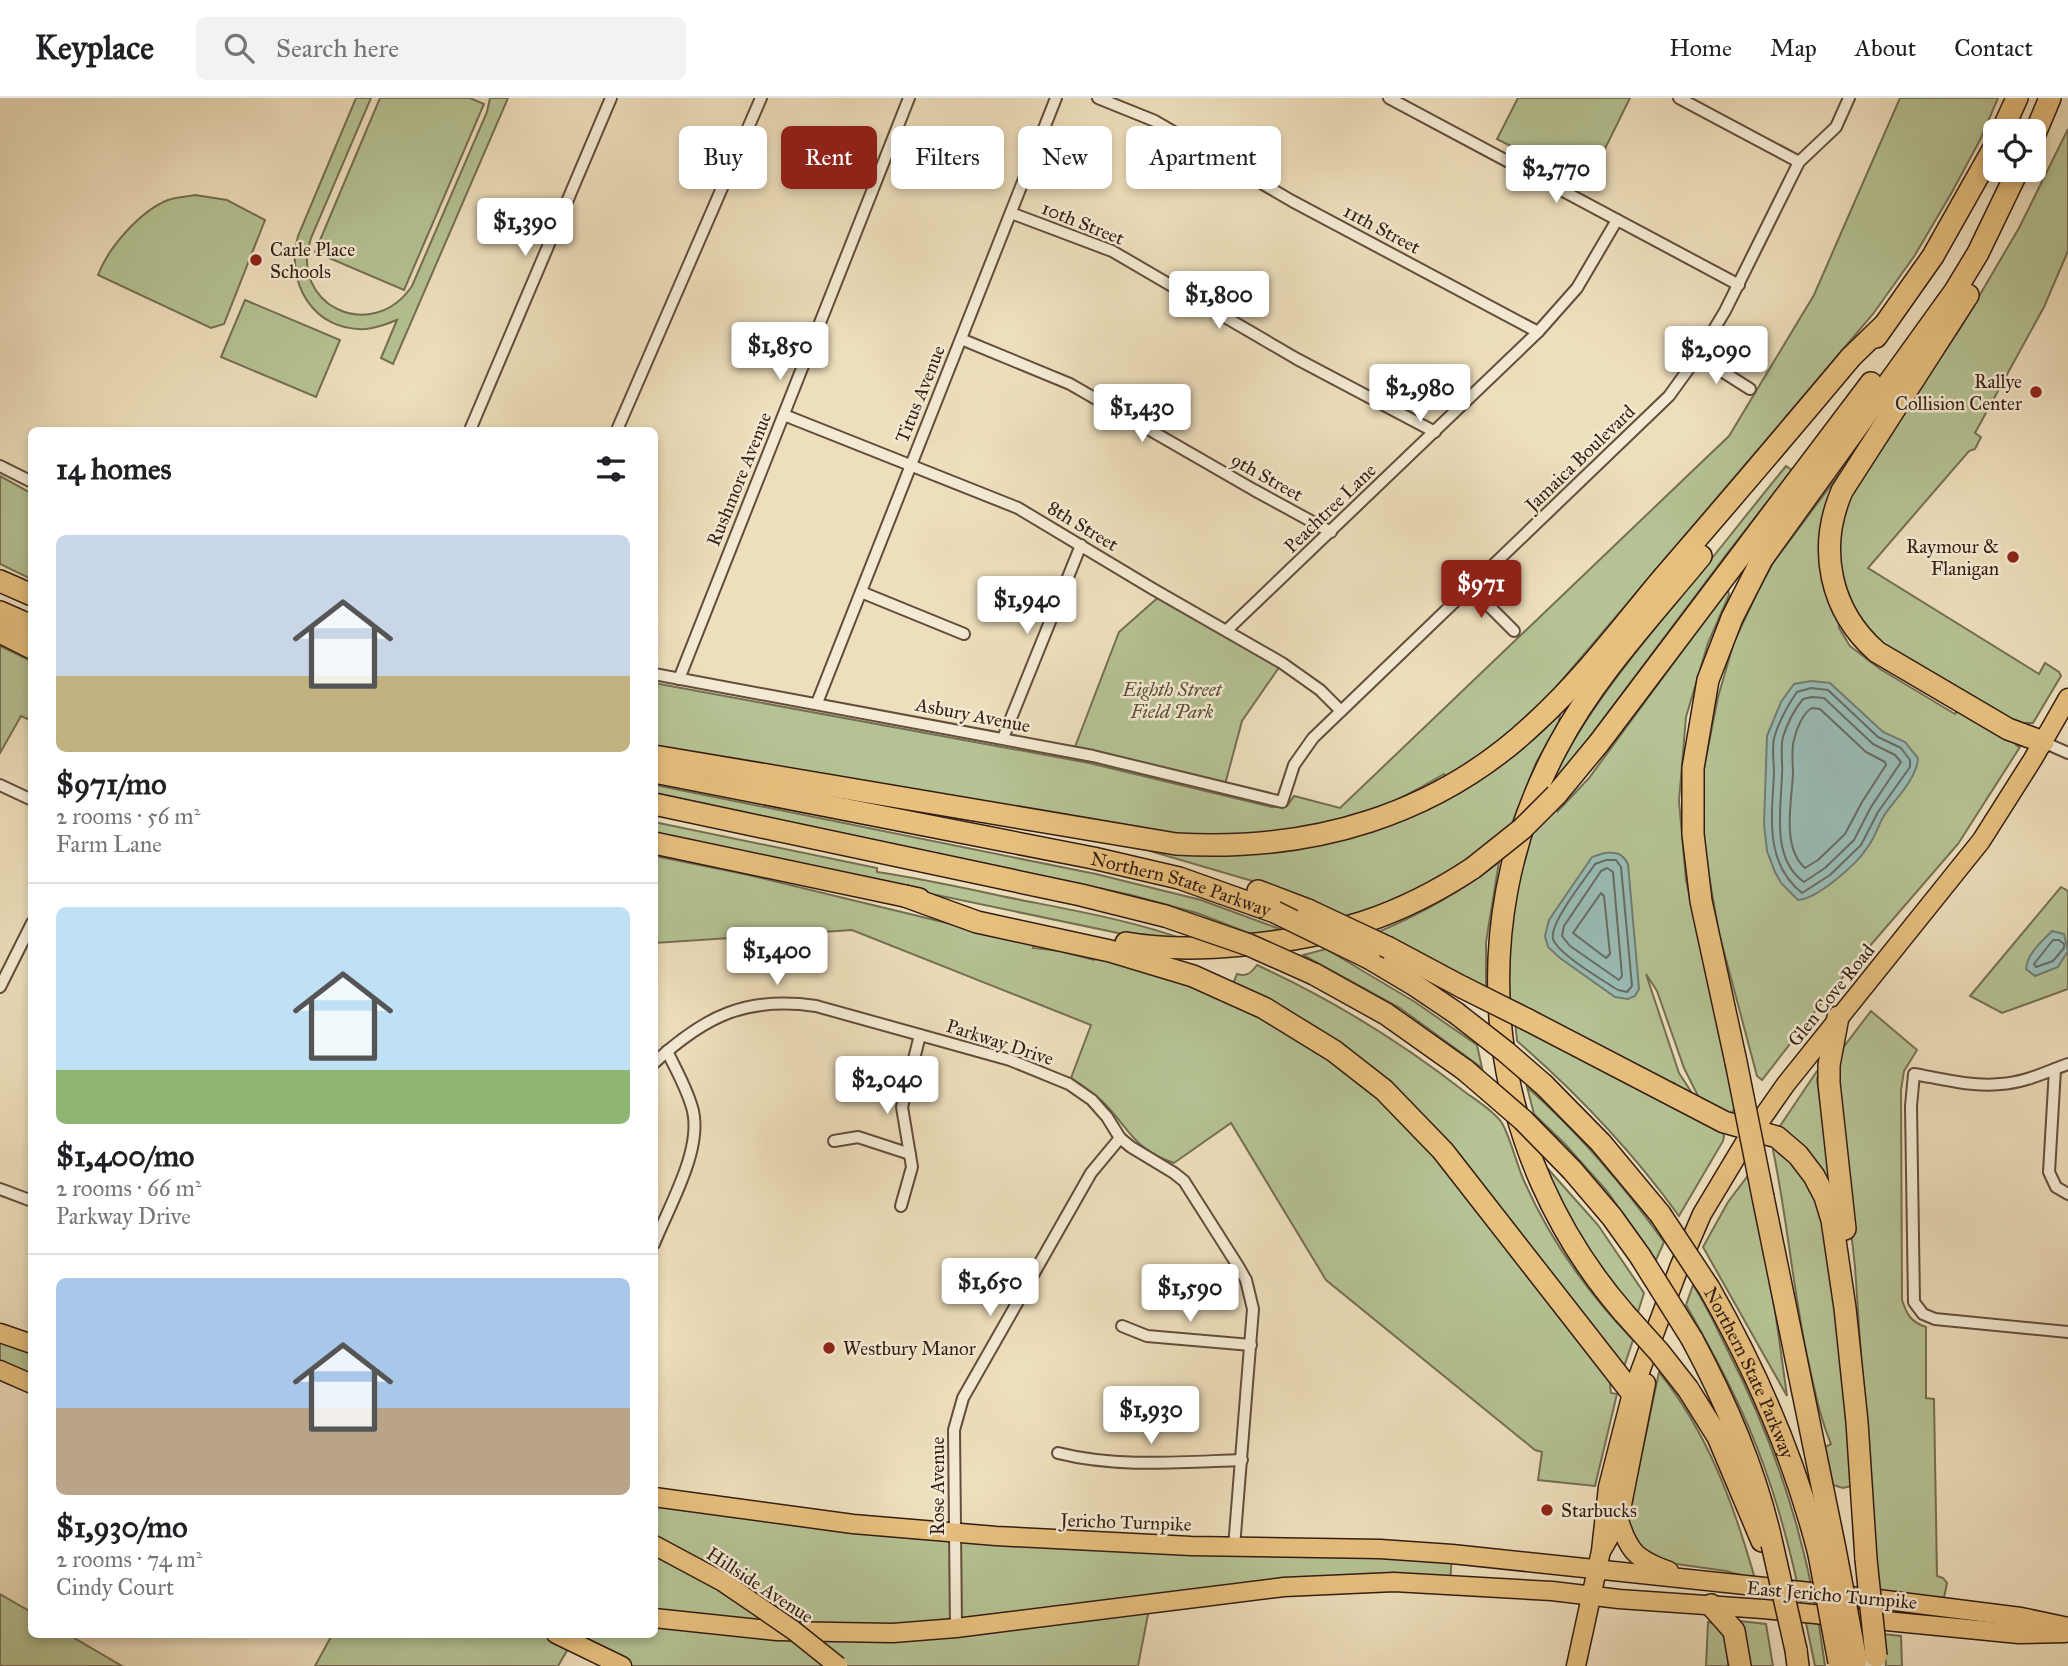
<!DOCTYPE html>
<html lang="en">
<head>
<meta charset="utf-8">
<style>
	body { margin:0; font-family:"IM FELL Great Primer",serif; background:#f2f2f2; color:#202124; height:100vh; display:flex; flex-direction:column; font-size:26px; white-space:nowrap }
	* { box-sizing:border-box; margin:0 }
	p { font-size:23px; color:#757577 }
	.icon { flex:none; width:38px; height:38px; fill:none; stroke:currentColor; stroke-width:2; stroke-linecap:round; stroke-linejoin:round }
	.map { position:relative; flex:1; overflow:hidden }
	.side { position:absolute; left:28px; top:329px; width:630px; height:1211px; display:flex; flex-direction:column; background:#fff; border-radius:10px; box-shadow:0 4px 10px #0003 }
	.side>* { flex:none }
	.top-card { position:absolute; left:679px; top:28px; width:665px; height:63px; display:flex; gap:14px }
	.tools { position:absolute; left:1983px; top:21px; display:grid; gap:14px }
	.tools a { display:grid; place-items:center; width:63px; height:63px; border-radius:10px; background:#fff; box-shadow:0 4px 10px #0003; font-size:35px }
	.price { position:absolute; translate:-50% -60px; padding:0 16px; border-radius:7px; background:#fff; color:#222; font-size:23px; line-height:46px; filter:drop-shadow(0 2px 4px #0008) }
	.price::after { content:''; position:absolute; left:50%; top:42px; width:21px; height:16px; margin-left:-10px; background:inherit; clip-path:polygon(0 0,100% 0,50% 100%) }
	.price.selected { background:#8f2418; color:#fff }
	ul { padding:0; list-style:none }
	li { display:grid; align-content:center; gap:14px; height:371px; padding:0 28px }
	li+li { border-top:2px solid #e0e0e0 }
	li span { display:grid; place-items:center; height:217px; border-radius:10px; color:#555 }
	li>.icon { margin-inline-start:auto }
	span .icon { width:126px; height:126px; fill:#fffc; stroke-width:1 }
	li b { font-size:30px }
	h2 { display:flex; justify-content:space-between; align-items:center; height:84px; padding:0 28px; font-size:30px }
	.chip { padding:0 24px; border-radius:10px; background:#fff; box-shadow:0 4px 10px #0003; font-size:24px; line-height:63px }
	.chip.selected { background:#8f2418; color:#fff }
	header { display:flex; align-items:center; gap:42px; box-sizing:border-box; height:98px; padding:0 35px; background:#fff; border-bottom:2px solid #e0e0e0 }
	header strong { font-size:33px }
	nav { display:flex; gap:38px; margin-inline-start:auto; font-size:24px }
	.search { width:490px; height:63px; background:#f2f2f2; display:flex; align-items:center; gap:18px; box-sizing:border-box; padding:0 24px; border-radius:10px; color:#757577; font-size:26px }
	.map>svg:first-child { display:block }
	.green { fill:#b5c293; stroke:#746f52; stroke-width:2 }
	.water { fill:#9abcb5; stroke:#717c73; stroke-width:2 }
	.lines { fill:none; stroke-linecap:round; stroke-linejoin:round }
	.shore { stroke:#666c63; stroke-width:2 }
	.minor-casing { stroke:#624d3c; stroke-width:14 }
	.primary-casing { stroke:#331c11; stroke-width:21 }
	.motorway-casing { stroke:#331c11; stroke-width:24 }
	.minor { stroke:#f4ead3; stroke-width:10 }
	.primary { stroke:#e7c07e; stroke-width:18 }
	.motorway { stroke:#e7c07e; stroke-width:21 }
	.primary-bridge-casing { stroke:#331c11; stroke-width:21; stroke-linecap:butt }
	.motorway-bridge-casing { stroke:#331c11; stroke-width:24; stroke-linecap:butt }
	.primary-bridge { stroke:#e7c07e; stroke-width:18 }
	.motorway-bridge { stroke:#e7c07e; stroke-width:21 }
	.poi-dot { fill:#8f2418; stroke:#f4ead3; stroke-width:2.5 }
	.labels { text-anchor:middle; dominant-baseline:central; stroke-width:5; stroke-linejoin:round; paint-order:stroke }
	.street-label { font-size:19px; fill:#331c11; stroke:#f4ead3 }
	.poi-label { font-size:19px; fill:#331c11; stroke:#f4ead3; text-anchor:start }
	.park-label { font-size:19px; font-style:italic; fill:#5a4e38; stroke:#f4ead3 }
</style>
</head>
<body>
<header>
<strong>Keyplace</strong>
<div class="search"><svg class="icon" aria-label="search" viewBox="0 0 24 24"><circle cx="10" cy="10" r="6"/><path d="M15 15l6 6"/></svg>Search here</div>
<nav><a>Home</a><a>Map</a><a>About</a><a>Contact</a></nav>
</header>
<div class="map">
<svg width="2068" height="1568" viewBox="0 0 2068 1568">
	<rect width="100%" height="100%" fill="#eedfbc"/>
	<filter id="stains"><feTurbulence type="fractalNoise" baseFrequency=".00286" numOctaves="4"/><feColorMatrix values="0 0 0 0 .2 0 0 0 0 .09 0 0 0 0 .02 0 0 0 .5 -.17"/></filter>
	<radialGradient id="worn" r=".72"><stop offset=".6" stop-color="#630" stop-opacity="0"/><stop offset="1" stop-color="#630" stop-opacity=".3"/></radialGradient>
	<g class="green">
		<path d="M356 0H371L311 140C288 207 372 247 412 188L487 14 490 0H508L393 266 381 260 397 222C387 226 377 230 366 231 313 234 285 184 298 138Z"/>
		<polygon points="380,0 470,0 484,6 404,192 315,154"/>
		<polygon points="1518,0 1630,0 1587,87 1497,41"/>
		<path d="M1900 0H1998L1981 40 1952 94 1915 157 1873 216 1529 621 1447 681 1444 676C1394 706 1336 733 1277 738 1252 740 1226 739 1200 740L655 651 654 585 1089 665 1272 709 1287 708 1294 698 1340 710 1729 338 1814 197Z"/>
		<polygon points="2068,31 2068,153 2044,209 1975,335 1981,339 1975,351 1969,353 1868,470 2039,576 2045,565 2059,574 2061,578 2033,625 2024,625 2023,629 1870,538 1846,501 1838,449 1846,405 1879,351 1961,229 2019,130"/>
		<path d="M195 97 227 102 265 122 224 226 211 230 98 177C108 150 140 113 168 102 176 99 186 99 195 97Z"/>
		<polygon points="245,202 340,242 316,299 221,259"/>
		<polygon points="1863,344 1832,401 1839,530 1850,548 1880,571 1955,616 1958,611 2017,644 2016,647 2020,649 1958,746 1831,893 1762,982 1757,978 1719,835 1703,744 1703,675 1718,599 1734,544 1758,493 1773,465"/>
		<path d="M1786 368 1792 372 1729 453 1556 684 1558 713 1589 680 1728 491 1729 497 1708 545 1686 619 1679 703 1686 782 1735 1010 1731 1016 1702 1006 1684 970 1657 893 1646 876 1679 975 1692 995 1688 998 1672 990 1674 985 1656 981 1507 902C1509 850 1512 799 1526 749 1555 651 1616 578 1679 501 1715 457 1750 412 1786 368Z"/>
		<polygon points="0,378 31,395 31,481 0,466"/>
		<polygon points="1162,496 1282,565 1242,623 1224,690 1073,654 1119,534"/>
		<polygon points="0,548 31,563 32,623 21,618 0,655"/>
		<polygon points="1560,616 1559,624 1536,665 1510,730 1451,774 1397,802 1349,821 1266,787 1150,753 1150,749 1221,757 1283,754 1335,744 1402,720 1553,619"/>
		<polygon points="655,687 1096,776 1201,802 1280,831 1254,837 1197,815 1131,797 655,695"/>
		<path d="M654 724 877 770V774C925 781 973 792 1021 802 1077 813 1134 823 1189 843L1137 839 655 738Z"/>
		<path d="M655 758 744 776 1034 846 1033 850 1060 853 1094 862 1096 860 1113 862 1199 890 1264 921 1328 959 1398 1016 1456 1082 1613 1285 1610 1287 1611 1295 1617 1296 1595 1388 1538 1382 1542 1354 1535 1352 1326 1182 1231 1025 1174 1065C1133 1051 1130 1031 1103 1004 1093 995 1082 987 1071 980L1091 927 852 832 655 845Z"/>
		<path d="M1499 764 1486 844V891L1376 835C1421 816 1461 794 1499 764Z"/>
		<polygon points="2061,789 2068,793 2068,891 2002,915 1970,898"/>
		<polygon points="1326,851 1415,904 1477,947 1482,970 1400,910 1303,857"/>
		<path d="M1257 867C1331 901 1401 944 1465 994 1477 1003 1494 1013 1502 1025 1512 1043 1516 1066 1525 1085 1551 1144 1588 1195 1633 1242L1623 1272 1410 1010 1232 888 1237 876C1247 879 1251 875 1257 867Z"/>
		<path d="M1871 913 1917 952 1904 973 1901 992 1902 1202C1907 1217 1911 1224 1926 1229V1300L1934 1301 1937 1478 1943 1480 1947 1485 1944 1500 1877 1493 1855 1169 1834 976 1839 955Z"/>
		<path d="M1515 923 1581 959 1589 966 1591 963 1721 1030 1724 1038 1723 1043 1679 1118C1632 1053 1578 996 1517 943Z"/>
		<polygon points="1820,972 1817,981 1833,1093 1778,1031 1817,973"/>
		<path d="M1527 989C1578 1034 1624 1088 1664 1144L1656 1162 1607 1093 1565 1046 1534 1016Z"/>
		<path d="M1775 1047 1796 1067 1820 1107 1828 1151 1846 1312 1851 1388 1843 1390 1833 1387 1825 1349 1831 1346C1819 1317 1814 1288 1807 1258 1793 1190 1787 1120 1773 1052Z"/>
		<polygon points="1541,1063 1598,1127 1644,1195 1637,1217 1588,1153"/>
		<polygon points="1750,1075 1775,1212 1787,1298 1703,1149 1728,1104"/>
		<path d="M1693 1187C1707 1208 1717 1231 1728 1253 1779 1352 1811 1458 1825 1568H1815C1801 1501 1788 1435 1765 1371 1745 1313 1716 1260 1686 1207Z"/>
		<polygon points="0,1235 31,1246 31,1286 0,1272"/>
		<path d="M1659 1274C1708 1335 1734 1407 1755 1481L1726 1473 1648 1462 1628 1435V1421Z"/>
		<polygon points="655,1399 853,1426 1452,1456 1450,1486 1150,1506 1138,1568 622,1568 572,1544 558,1568 315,1568 332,1537 654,1536"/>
		<polygon points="0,1496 31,1514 32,1536 69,1537 122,1568 0,1568"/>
		<polygon points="1739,1523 1766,1526 1773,1568 1746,1568"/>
		<polygon points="1708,1524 1713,1525 1729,1537 1728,1568 1706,1568"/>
		<polygon points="1883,1536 1901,1538 1902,1568 1886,1568"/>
	</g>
	<g class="water">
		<path d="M1811 583 1830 585 1883 634 1905 644 1918 660C1917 680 1897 699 1885 716 1878 727 1875 740 1867 750 1856 767 1817 801 1798 802L1781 785 1775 774 1767 753 1764 726 1767 638 1781 604 1794 586Z"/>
		<path d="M1604 755C1617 754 1622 755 1628 766L1639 891 1635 898 1628 901 1615 899 1560 860 1548 849 1545 838 1549 822 1592 759Z"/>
		<path d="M2052 833 2064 836 2068 853 2058 869 2035 878 2026 871C2027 856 2041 844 2052 833Z"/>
	</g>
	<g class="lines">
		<g class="shore">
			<path d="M1811 590 1828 592 1878 639 1901 650 1910 662V669L1878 714 1861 747 1830 777 1802 795C1764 765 1772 718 1774 675 1774 663 1771 648 1775 637 1780 621 1788 607 1797 594Z"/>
			<path d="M1812 599 1824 600 1873 646 1895 657 1901 664 1871 709 1854 742 1825 770 1804 784C1771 761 1781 711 1782 677 1783 665 1780 651 1783 639 1787 626 1794 612 1803 601Z"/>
			<path d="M1812 610 1820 611 1866 654 1885 664 1886 667 1862 704 1845 736 1818 762 1805 770C1781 749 1792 703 1793 675 1793 665 1791 652 1794 642 1796 631 1803 615 1812 610Z"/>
			<path d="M1606 762H1616L1621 769 1632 888 1627 894 1618 892C1604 883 1558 856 1553 841 1549 825 1586 780 1595 766Z"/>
			<polygon points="1607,770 1613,774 1622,878 1619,882 1570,848 1562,838 1564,828 1601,773"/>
			<polygon points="1601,795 1604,798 1610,856 1606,860 1573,835"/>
			<polygon points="2053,842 2059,842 2064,846 2064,850 2053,863 2036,869 2034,866"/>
		</g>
		<defs>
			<g id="minor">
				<polyline points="1098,0 1155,23 1292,103 1538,234"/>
				<polyline points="1389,0 1739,187"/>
				<polyline points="1679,0 1799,64"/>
				<polyline points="1011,115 1112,153 1297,261 1435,334"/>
				<polyline points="961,241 1070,286 1254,392 1331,434"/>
				<polyline points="1698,258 1750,291"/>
				<polyline points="784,317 1018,410 1153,491 1282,565 1320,592 1341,613"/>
				<polyline points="470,332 611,0"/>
				<polyline points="617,332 761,0"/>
				<polyline points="0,368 32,384"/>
				<polyline points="1470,489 1514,533"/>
				<polyline points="861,494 964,536"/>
				<polyline points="1227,532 1538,234 1577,190 1617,122"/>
				<polyline points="654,576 1093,658 1282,704 1294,667 1313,640 1669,298 1698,258 1725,213 1799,64 1836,29 1849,0"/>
				<polyline points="679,581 909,0"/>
				<polyline points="817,605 1056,0"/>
				<polyline points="1003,640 1081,447"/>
				<polyline points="2043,644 2068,655"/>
				<polyline points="0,687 32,702"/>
				<polyline points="0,889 32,825"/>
				<path d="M654 965C705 918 746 898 816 908L1010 962 1069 986 1092 1002 1107 1019 1120 1040 1131 1049 1174 1075 1184 1083 1238 1168 1246 1182 1253 1211 1234 1449"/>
				<path d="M2068 966C2046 974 2024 985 2000 986 1972 989 1942 981 1914 976L1911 1008 1914 1204 1923 1216 1935 1221 2068 1234"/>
				<polyline points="2055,971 2049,1074 2056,1089 2068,1096"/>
				<polyline points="834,1043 858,1039 910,1056"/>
				<polyline points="0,1091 32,1103"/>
				<polyline points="901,1108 912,1069 902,1009 920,937"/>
				<path d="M654 1146C669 1108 702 1053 693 1013 688 992 676 972 667 953"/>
				<polyline points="1122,1228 1147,1238 1251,1247"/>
				<path d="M1058 1355C1117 1370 1182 1364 1242 1362"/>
				<polyline points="956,1530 954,1332 963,1300 1091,1075 1120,1040"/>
			</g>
			<g id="primary">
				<polyline points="0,1235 32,1246"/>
				<polyline points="0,1272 32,1286"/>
				<polyline points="654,1399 853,1426 996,1438 1191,1448 1380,1451 1452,1456 1878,1501 2021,1519 2068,1529"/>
				<path d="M1619 1422C1629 1455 1637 1461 1669 1473"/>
				<polyline points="654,1447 723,1484"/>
				<polyline points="1603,1450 1619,1422 1646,1285"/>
				<polyline points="654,1520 777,1533 893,1535 956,1530 1284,1489 1394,1484 1552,1493 1619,1501 1763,1511 2019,1536 2065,1535"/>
				<polyline points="556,1536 622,1568"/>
				<polyline points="1576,1568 1601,1453 1608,1389 1632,1295 1680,1167 1702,1116 1744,1046 1786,986 1981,743 2033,661 2068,600"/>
			</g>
			<g id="motorway">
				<polyline points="2002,33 2017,0"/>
				<polyline points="2034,38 2050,0"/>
				<path d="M1968 197 1842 393C1817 451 1830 513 1877 554L2008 631 2043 644"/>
				<polyline points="1876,239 1933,158 1995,48"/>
				<polyline points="0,483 32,497"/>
				<polyline points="0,514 32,528"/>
				<polyline points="0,534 32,550"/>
				<path d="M654 658 1176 746C1311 754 1437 718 1536 624 1583 581 1622 529 1662 481 1726 407 1789 333 1851 259L1883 228"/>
				<path id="s1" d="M654 674 1093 760 1179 780 1275 814"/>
				<polyline points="1556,697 1599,645 1871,285"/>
				<polyline points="654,706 1081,797 1165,818"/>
				<polyline points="654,745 919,801"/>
				<polyline points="1258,793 1308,812"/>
				<polyline points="905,798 977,824 1110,853 1193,878 1264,910 1334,953 1384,992 1443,1053 1632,1295"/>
				<path d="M1126 845C1165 852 1203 851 1243 847 1331 840 1399 819 1473 770"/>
				<polyline points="1389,850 1462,889"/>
				<polyline points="1369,860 1416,888 1456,915"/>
				<polyline points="1314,876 1386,916 1465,972"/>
				<polyline points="1838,919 1829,967 1829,985 1845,1131"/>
				<polyline points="1528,922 1724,1024 1777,1039 1798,1057 1814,1078 1825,1099 1832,1122 1845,1210 1857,1324 1866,1461"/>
				<polyline points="1736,964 1701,803 1693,736 1693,670 1708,582 1732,520 1762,461 1955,193 1978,155 2018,72"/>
				<polyline points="1544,987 1601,1045 1660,1116"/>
				<polyline points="1572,1072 1612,1119 1640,1158"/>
				<polyline points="1763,1099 1835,1451"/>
				<path id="s2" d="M1709 1190C1757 1274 1795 1362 1819 1456"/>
				<path d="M1624 1215C1487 1057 1458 833 1558 648 1595 578 1651 519 1701 458"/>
				<path d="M1692 1241C1727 1306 1756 1373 1772 1446"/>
				<polyline points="1688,1291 1718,1339 1762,1443"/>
				<polyline points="1711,1507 1734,1533 1740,1568"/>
				<polyline points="1796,1552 1798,1568"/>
			</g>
		</defs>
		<use href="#minor" class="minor-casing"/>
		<use href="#primary" class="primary-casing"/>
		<use href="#motorway" class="motorway-casing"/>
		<use href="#minor" class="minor"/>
		<use href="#primary" class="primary"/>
		<use href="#motorway" class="motorway"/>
		<defs>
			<polyline id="primary-bridge" points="723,1484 793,1532 838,1568"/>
			<g id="motorway-bridge">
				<polyline points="1473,770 1522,731 1556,697"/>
				<polyline points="1308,812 1389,850"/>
				<polyline points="1275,814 1369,860"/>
				<polyline points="1165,818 1249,847 1314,876"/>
				<polyline points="1462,889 1528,922"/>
				<polyline points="1456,915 1506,954 1544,987"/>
				<polyline points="1736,964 1763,1099"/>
				<polyline points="1465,972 1523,1022 1572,1072"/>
				<polyline points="1660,1116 1709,1190"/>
				<polyline points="1640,1158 1692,1241"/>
				<polyline points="1624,1215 1659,1254 1688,1291"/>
				<polyline points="1772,1446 1796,1552"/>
				<polyline points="1835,1451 1856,1562"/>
				<polyline points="1819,1456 1839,1564"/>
				<polyline points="1866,1461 1876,1558"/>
			</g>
		</defs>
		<use href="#primary-bridge" class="primary-bridge-casing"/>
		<use href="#motorway-bridge" class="motorway-bridge-casing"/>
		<use href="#primary-bridge" class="primary-bridge"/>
		<use href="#motorway-bridge" class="motorway-bridge"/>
	</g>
	<g class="poi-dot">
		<circle cx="256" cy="162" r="7"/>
		<circle cx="2036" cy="294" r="7"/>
		<circle cx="2013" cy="459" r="7"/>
		<circle cx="829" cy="1250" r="7"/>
		<circle cx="1547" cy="1412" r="7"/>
	</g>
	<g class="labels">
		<g class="street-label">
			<text transform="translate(1083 125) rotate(22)">10th Street</text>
			<text transform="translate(1382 131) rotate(28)">11th Street</text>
			<text transform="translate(920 296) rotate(-68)">Titus Avenue</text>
			<text transform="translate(1580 360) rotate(-44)">Jamaica Boulevard</text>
			<text transform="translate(1267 379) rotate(29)">9th Street</text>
			<text transform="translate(739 381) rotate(-68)">Rushmore Avenue</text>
			<text transform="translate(1330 410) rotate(-44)">Peachtree Lane</text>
			<text transform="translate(1083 428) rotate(31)">8th Street</text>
			<text transform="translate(973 617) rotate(11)">Asbury Avenue</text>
			<text stroke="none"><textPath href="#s1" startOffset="539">Northern State Parkway</textPath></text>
			<text transform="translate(1831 897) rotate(-51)">Glen Cove Road</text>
			<text transform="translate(1000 944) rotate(18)">Parkway Drive</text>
			<text stroke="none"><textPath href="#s2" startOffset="94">Northern State Parkway</textPath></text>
			<text transform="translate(937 1388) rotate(-90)">Rose Avenue</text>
			<text transform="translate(1126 1424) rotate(2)">Jericho Turnpike</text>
			<text transform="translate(760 1487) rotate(33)">Hillside Avenue</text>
			<text transform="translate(1832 1497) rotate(5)">East Jericho Turnpike</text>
		</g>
		<g class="poi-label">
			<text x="270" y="151">Carle Place<tspan x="270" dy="22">Schools</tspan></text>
			<text x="2022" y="283" text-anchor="end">Rallye<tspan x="2022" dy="22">Collision Center</tspan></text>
			<text x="1999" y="448" text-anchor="end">Raymour &amp;<tspan x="1999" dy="22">Flanigan</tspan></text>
			<text x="843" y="1250">Westbury Manor</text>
			<text x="1561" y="1412">Starbucks</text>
		</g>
		<g class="park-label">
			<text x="1172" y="591">Eighth Street<tspan x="1172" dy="22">Field Park</tspan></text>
		</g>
	</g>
	<rect width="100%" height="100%" filter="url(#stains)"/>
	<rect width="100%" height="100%" fill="url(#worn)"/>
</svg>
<div class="tools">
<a><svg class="icon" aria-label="locate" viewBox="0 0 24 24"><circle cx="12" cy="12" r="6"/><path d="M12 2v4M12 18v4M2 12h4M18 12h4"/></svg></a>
</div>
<b class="price" style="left:1556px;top:107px">$2,770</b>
<b class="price" style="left:525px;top:160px">$1,390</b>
<b class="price" style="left:1219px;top:233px">$1,800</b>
<b class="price" style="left:780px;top:284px">$1,850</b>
<b class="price" style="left:1716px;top:288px">$2,090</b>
<b class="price" style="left:1420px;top:326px">$2,980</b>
<b class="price" style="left:1142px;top:346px">$1,430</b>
<b class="price selected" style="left:1481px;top:522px">$971</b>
<b class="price" style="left:1027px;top:538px">$1,940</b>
<b class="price" style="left:777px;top:889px">$1,400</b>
<b class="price" style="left:887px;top:1018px">$2,040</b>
<b class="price" style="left:990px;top:1220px">$1,650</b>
<b class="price" style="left:1190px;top:1226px">$1,590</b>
<b class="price" style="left:1151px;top:1348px">$1,930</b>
<div class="top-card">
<a class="chip">Buy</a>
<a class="chip selected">Rent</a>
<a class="chip">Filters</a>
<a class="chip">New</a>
<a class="chip">Apartment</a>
</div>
<section class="side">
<h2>14 homes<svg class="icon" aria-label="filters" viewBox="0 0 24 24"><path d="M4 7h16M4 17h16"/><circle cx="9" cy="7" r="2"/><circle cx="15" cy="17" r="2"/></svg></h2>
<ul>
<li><span style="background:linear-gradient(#c9d6e8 65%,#c2b280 0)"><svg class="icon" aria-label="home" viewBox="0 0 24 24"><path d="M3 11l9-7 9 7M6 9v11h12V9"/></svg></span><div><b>$971/mo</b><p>2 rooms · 56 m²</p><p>Farm Lane</p></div></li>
<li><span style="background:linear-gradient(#bfe0f5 75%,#8fb573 0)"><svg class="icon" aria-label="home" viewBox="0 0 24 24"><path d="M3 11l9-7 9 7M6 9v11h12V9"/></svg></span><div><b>$1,400/mo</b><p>2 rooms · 66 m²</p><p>Parkway Drive</p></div></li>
<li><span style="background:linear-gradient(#a9c7e8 60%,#b9a48a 0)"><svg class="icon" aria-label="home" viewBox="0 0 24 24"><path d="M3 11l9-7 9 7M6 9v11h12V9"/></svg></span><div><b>$1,930/mo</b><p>2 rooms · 74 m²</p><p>Cindy Court</p></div></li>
</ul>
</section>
</div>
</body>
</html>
